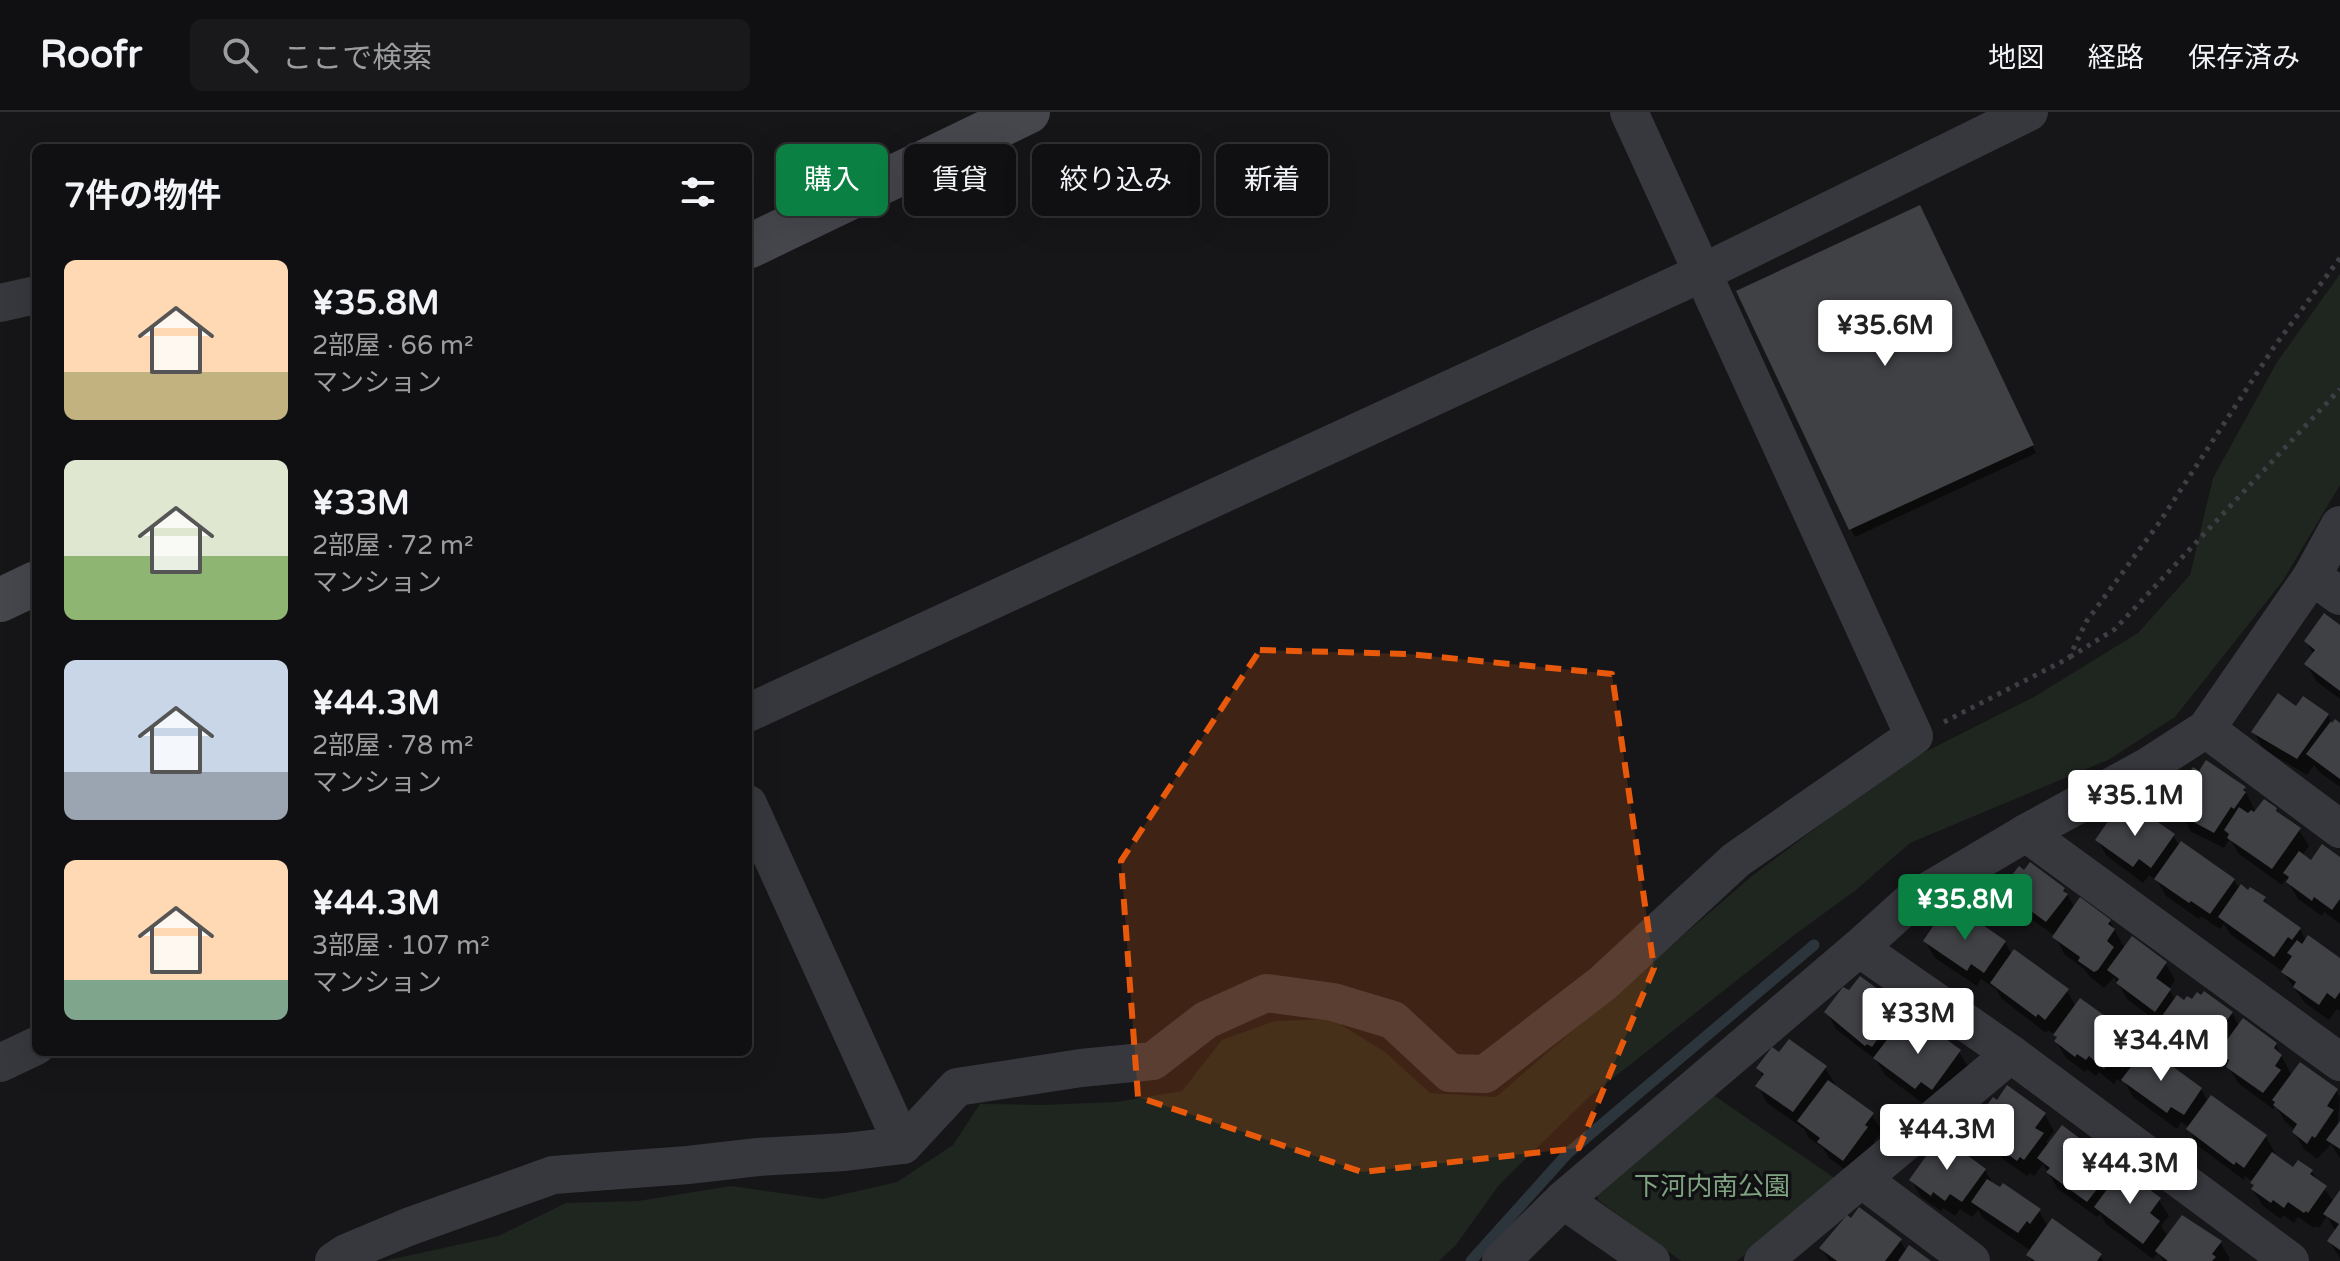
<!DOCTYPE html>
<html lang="ja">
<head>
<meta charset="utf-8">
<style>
	body { margin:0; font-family:"Varela Round","Noto Sans JP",sans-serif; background:#19191b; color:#f1f3f6; height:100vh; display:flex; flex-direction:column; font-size:30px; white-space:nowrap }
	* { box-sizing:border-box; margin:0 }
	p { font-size:26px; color:#9c9d9f }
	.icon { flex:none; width:44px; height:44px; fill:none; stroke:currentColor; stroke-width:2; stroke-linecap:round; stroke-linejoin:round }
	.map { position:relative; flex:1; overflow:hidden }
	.side { position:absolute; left:32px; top:32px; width:720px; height:912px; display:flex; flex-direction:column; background:#101012; border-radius:12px; box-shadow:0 8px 32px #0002,0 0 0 2px #303032 }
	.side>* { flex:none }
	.hud { position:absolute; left:776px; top:32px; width:760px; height:72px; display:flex; gap:16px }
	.price { position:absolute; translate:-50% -68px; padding:0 18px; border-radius:8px; background:#fff; color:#222; font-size:26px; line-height:52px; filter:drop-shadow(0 2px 4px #0008) }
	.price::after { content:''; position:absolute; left:50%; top:48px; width:24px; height:18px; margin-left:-12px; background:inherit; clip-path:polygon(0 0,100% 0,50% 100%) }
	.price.current { background:#0b8043; color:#fff }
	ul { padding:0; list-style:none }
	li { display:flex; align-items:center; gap:24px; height:200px; padding:0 32px }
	li span { display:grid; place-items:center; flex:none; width:224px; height:160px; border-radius:12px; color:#555 }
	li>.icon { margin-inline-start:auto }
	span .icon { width:96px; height:96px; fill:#fffc; stroke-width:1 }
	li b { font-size:34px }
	h2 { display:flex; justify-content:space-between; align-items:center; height:96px; padding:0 32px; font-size:34px }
	.chip { padding:0 28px; border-radius:12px; background:#101012; box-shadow:0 8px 32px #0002,0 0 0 2px #303032; font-size:28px; line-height:72px }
	.chip.current { background:#0b8043; color:#fff }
	header { display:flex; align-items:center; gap:48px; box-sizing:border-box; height:112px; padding:0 40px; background:#101012; border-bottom:2px solid #303032 }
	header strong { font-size:38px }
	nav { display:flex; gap:44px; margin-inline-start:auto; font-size:28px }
	.search { width:560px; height:72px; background:#19191b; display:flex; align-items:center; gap:20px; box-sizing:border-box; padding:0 28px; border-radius:12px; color:#9c9d9f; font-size:30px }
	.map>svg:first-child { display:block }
	.green { fill:#1e261f }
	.shadow { fill:#0007; fill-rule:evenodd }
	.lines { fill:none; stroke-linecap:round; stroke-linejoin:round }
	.stream { stroke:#2c353c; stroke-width:11 }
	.building { fill:#404145 }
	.path { stroke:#3d3f44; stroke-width:5; stroke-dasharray:4 6; stroke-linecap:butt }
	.street { stroke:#37383d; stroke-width:38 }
	.secondary { stroke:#45474d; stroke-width:44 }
	.marked { fill:#e8590c; fill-opacity:0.2; stroke:#e8590c; stroke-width:6; stroke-dasharray:16 10; stroke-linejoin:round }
	.labels { text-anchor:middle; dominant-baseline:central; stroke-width:7; stroke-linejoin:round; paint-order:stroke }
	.park-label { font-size:26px; fill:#7fa381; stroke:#111113 }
</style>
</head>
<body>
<header>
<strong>Roofr</strong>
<div class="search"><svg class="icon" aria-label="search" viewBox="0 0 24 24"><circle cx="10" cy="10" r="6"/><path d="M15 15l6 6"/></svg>ここで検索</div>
<nav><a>地図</a><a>経路</a><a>保存済み</a></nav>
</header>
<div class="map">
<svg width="2340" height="1149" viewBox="0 0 2340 1149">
	<rect width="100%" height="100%" fill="#161618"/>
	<g class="green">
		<polygon points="2340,162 2340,373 2282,470 2175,605 2108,648 1910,731 1856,778 1793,824 1589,985 1499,1073 1456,1133 1439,1149 384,1149 498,1124 566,1091 638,1089 731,1074 823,1087 897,1070 953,1033 980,992 1042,993 1116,990 1182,979 1222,928 1275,909 1332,907 1385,940 1430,981 1496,985 1752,764 1903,651 2034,585 2138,521 2190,463 2213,366 2277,250"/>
		<polygon points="1709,980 1836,1067 1737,1149 1681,1149 1598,1088 1598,1073"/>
	</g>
	<g class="shadow">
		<polygon points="1924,103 2036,341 1855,425 1851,417"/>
		<polygon points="2340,516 2340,587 2316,569 2307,553 2314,543 2306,529"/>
		<polygon points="2297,597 2328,603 2333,613 2340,613 2340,675 2318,659 2314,653 2307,663 2263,637 2254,620"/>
		<polygon points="2244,676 2256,701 2276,697 2280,705 2299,718 2309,734 2302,744 2311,750 2340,748 2340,812 2324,800 2322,804 2298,787 2286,766 2282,773 2239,742 2230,727 2224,736 2190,719 2175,685"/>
		<polygon points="2133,706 2173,723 2180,735 2234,768 2240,778 2264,787 2269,796 2300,817 2306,829 2340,849 2340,899 2337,897 2329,908 2305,891 2282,859 2230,822 2224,812 2220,817 2201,804 2199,807 2166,784 2158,770 2149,763 2143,771 2107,744 2097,728 2115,711"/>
		<path d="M2004 777H2064L2075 796 2110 809 2125 837 2165 851 2175 868 2169 877 2175 888 2232 901 2239 914 2276 933 2292 964 2336 979 2340 985 2338 1008 2340 1046 2331 1032 2317 1047 2304 1037 2294 1020 2295 1018 2285 1010 2276 994 2273 997 2238 971 2222 944 2216 952 2188 932 2186 935 2171 925 2166 916 2128 888 2114 865 2104 876 2090 865 2084 857 2064 842 2055 824 2013 794ZM2172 915 2185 924 2183 927 2172 920Z"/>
		<polygon points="1962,813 2005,830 2012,843 2067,879 2076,895 2131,926 2142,944 2201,977 2208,990 2266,1025 2275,1041 2274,1044 2294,1058 2311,1059 2334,1090 2340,1082 2340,1146 2329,1129 2336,1120 2327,1104 2319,1116 2316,1114 2314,1116 2298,1105 2294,1111 2283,1103 2281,1107 2263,1094 2253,1078 2255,1075 2253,1070 2245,1064 2244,1068 2198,1034 2189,1015 2181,1010 2177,1017 2133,985 2123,967 2121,970 2117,967 2114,972 2099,960 2096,964 2087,957 2085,960 2066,946 2056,929 2057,924 2048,918 2046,921 2002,887 1996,877 1981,867 1977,874 1935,846 1925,829"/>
		<polygon points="1900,895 1909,912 1902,923 1959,940 1969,956 1925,993 1885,963 1876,948 1836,917 1827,901"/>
		<polygon points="1779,943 1825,956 1835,972 1833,974 1872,1003 1882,1019 1874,1030 1876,1033 1854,1064 1829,1046 1823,1036 1809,1026 1804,1017 1767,991 1758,974 1764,966 1758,956"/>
		<polygon points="2045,1003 2054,1019 2046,1030 2049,1033 2062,1016 2102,1046 2112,1062 2106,1070 2110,1077 2159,1088 2169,1104 2161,1114 2168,1125 2220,1130 2230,1147 2229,1149 2163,1149 2158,1141 2153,1147 2106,1112 2100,1102 2097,1105 2058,1077 2043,1052 2034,1064 2030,1061 2027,1064 2003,1047 1997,1037 1985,1028 1976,1012"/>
		<polygon points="1985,1058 1994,1074 2039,1099 2048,1115 2100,1143 2103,1149 2032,1149 2028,1143 2031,1139 1983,1106 1978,1098 1972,1105 1960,1097 1955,1104 1943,1096 1941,1099 1921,1085 1911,1068"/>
		<polygon points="1900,1128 1907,1140 1927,1149 1829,1149 1821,1136"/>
	</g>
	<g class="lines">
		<polyline class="stream" points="1471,1149 1568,1041 1814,833"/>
	</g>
	<g class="building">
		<polygon points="1920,93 2034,333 1849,418 1736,179"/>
		<polygon points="2324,501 2340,513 2340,579 2304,552 2315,538 2304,529"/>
		<polygon points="2278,581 2296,594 2303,584 2329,602 2297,647 2251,620"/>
		<polygon points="2335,607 2340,611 2340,667 2306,642 2331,609 2332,611"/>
		<polygon points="2206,648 2246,675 2243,678 2246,680 2234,697 2231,695 2214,721 2179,702 2182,691 2173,685 2193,655 2199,659"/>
		<polygon points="2264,687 2277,696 2276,699 2301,716 2272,757 2227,726 2229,722 2224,718 2239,695 2248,701 2251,698 2254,700"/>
		<polygon points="2123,696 2133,704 2138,696 2175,722 2151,756 2139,747 2133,755 2095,728 2111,705 2115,708"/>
		<polygon points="2181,729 2235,767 2210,802 2191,789 2189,791 2154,767"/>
		<polygon points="2322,732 2340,745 2340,787 2332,798 2314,785 2312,789 2286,770 2289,765 2283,761 2299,739 2311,748"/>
		<polygon points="2030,750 2065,776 2063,779 2068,782 2046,810 2001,777 2019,754 2024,758"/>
		<polygon points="2241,772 2248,778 2250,775 2266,785 2263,789 2301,816 2292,828 2288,825 2274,845 2218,805"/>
		<polygon points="2080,785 2111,808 2108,812 2115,817 2107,829 2114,835 2098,858 2094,860 2078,849 2080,845 2052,825"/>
		<polygon points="1944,798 1962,810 1967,802 2006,829 1984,861 1971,852 1967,859 1923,829"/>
		<polygon points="2308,823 2340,846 2340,880 2335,887 2327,881 2319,893 2293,875 2296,870 2281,860 2292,844 2287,841 2297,828 2302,832"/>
		<polygon points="2132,824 2167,850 2156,866 2171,877 2155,900 2116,871 2119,867 2107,858"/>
		<polygon points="2014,837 2069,877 2045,908 2038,902 2036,905 1990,871"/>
		<polygon points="1860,864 1901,894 1872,935 1867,932 1865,934 1824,900 1843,875 1849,878"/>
		<polygon points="2204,879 2233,900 2206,937 2178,917 2176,920 2159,908 2177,883 2184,888 2187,884 2192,887 2197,880 2201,883"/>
		<polygon points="2080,886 2133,924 2110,955 2107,952 2104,957 2089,944 2086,948 2077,942 2075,945 2054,929 2057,925 2053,923"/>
		<polygon points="2243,906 2277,931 2274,936 2282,943 2275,954 2281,958 2263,981 2226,955 2229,948 2218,940"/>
		<polygon points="1917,911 1932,922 1935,919 1961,938 1932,978 1921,970 1915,977 1873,946 1896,916 1908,924"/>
		<polygon points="1789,927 1827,954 1793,1000 1755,974 1764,962 1756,956 1772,935 1779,940"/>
		<polygon points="2146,935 2202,976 2184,1003 2171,995 2167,1001 2121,968"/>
		<polygon points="2300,950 2338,977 2327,994 2334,998 2315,1026 2312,1024 2307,1032 2292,1020 2297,1012 2273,993 2275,990 2272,988"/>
		<polygon points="1828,968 1874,1001 1865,1013 1868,1015 1843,1049 1817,1030 1820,1026 1797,1009"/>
		<polygon points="2007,973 2046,1001 2035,1016 2044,1021 2024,1048 2020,1045 2017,1049 1991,1030 1994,1026 1973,1012 1993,985 1997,988"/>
		<polygon points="2211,983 2267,1023 2244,1056 2236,1050 2234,1053 2186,1017"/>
		<polygon points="2340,1009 2340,1037 2326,1028"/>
		<polygon points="2062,1013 2103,1044 2095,1055 2103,1061 2100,1065 2104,1068 2087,1090 2046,1060 2050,1056 2037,1046"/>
		<polygon points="1945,1027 1986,1057 1962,1090 1950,1082 1945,1089 1933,1080 1931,1084 1909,1068 1936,1030 1941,1033"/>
		<polygon points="2272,1040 2293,1055 2298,1048 2313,1058 2310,1062 2327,1074 2308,1101 2306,1099 2304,1101 2288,1090 2284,1096 2273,1088 2271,1091 2251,1077 2254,1073 2250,1071"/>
		<polygon points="2122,1057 2161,1086 2150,1101 2160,1109 2143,1132 2094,1095"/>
		<polygon points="1987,1067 2000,1075 2003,1071 2041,1097 2030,1112 2027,1109 2018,1121 1971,1090"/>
		<polygon points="2340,1078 2340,1138 2327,1129 2339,1112 2323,1102"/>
		<polygon points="1859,1095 1902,1127 1885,1149 1837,1149 1819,1136 1847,1103 1851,1106"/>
		<polygon points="2182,1103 2222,1129 2212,1142 2216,1145 2212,1149 2168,1149 2155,1139"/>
		<polygon points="2052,1106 2102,1142 2097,1149 2035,1149 2026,1143"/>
		<polygon points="1909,1133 1931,1149 1898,1149"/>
	</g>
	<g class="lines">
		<g class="path">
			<polyline points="2070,545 2115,517 2340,277"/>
			<polyline points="1944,610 2069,546 2086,510 2159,411 2274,235 2340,146"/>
		</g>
		<g class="street">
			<polyline points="0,191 36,183"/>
			<polyline points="2312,464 2340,484"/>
			<polyline points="748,601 1704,160 2029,0"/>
			<polyline points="2206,617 2340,717"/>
			<polyline points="748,692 903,1033"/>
			<polyline points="2026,721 2340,950"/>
			<polyline points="1859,836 2011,942 2290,1149"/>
			<polyline points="0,951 36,934"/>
			<polyline points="1863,1068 1971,1149"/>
			<polyline points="1563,1088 1651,1149"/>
			<polyline points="334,1149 346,1141 408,1115 553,1063 688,1053 758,1045 845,1040 903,1033 957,975 1081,956 1153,949 1206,908 1266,881 1333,890 1393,908 1450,961 1485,962 1603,871 1736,748 1914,624 1629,0"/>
			<polyline points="1501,1149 1563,1088 1859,836 1911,789 2026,721 2147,655 2206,617 2312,464 2340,413"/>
			<polyline points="1763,1149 2011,942"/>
		</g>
		<g class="secondary">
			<polyline points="748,135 1028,0"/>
			<polyline points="0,488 36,471"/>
		</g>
	</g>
	<path class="marked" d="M1260 538 1408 542 1612 562 1654 856 1579 1036 1362 1060 1138 985 1121 749Z"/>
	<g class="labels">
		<g class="park-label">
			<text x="1712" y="1074">下河内南公園</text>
		</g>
	</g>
</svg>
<b class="price" style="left:1885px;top:256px">¥35.6M</b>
<b class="price" style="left:2135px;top:726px">¥35.1M</b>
<b class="price current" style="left:1965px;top:830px">¥35.8M</b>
<b class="price" style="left:1918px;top:944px">¥33M</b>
<b class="price" style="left:2161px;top:971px">¥34.4M</b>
<b class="price" style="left:1947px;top:1060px">¥44.3M</b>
<b class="price" style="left:2130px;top:1094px">¥44.3M</b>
<div class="hud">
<a class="chip current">購入</a>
<a class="chip">賃貸</a>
<a class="chip">絞り込み</a>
<a class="chip">新着</a>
</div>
<section class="side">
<h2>7件の物件<svg class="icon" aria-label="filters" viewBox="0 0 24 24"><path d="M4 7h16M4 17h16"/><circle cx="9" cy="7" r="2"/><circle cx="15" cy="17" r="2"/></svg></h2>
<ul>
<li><span style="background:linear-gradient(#ffd9b3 70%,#c2b280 0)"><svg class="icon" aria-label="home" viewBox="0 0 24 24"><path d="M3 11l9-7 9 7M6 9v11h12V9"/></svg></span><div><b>¥35.8M</b><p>2部屋 · 66 m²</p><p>マンション</p></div></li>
<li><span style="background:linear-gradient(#dfe7d0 60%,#8fb573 0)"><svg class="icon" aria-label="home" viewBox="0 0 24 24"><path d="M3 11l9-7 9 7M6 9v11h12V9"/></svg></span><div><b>¥33M</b><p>2部屋 · 72 m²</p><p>マンション</p></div></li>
<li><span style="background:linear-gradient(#c9d6e8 70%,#9aa5b1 0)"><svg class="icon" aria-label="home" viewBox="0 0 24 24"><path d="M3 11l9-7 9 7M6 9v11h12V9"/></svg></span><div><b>¥44.3M</b><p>2部屋 · 78 m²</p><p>マンション</p></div></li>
<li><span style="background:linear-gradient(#ffd9b3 75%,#7fa58c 0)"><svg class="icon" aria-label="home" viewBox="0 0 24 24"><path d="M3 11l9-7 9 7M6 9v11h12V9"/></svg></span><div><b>¥44.3M</b><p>3部屋 · 107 m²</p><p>マンション</p></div></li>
</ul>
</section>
</div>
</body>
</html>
